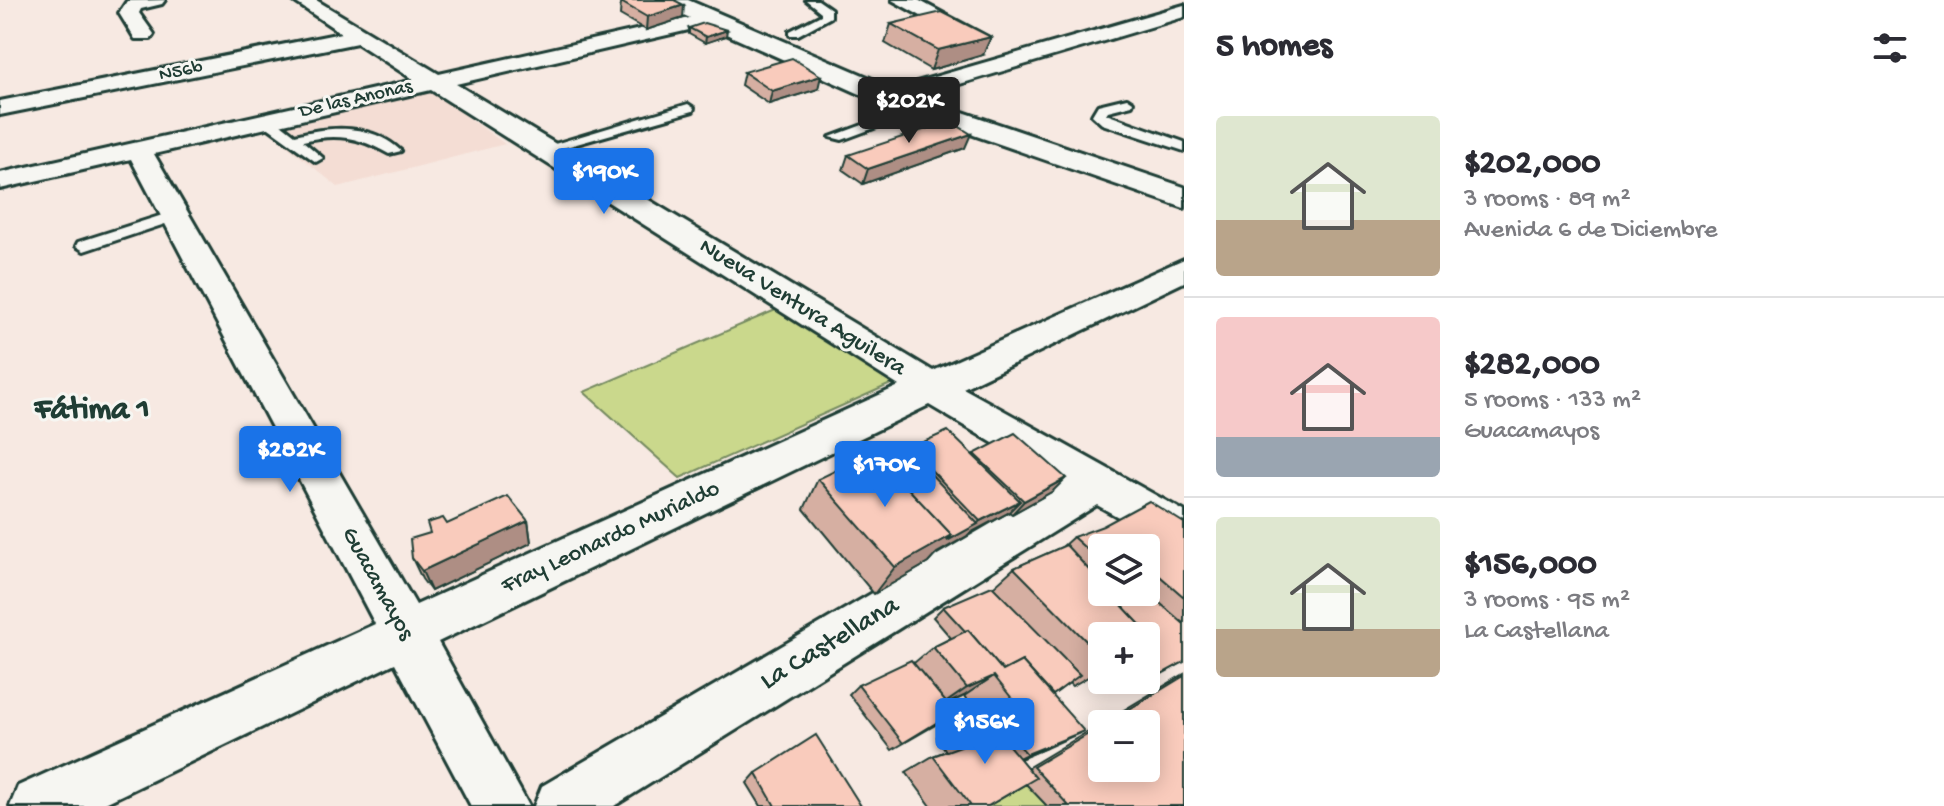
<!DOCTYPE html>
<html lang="en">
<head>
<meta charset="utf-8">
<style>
	body { margin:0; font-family:"Gochi Hand",sans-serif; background:#f2f2f3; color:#2b2b33; height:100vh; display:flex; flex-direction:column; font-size:30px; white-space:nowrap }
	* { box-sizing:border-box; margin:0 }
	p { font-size:26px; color:#7c7c81 }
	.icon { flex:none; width:44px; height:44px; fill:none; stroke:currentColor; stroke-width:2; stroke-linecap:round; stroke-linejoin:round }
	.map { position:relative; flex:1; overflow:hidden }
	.side { display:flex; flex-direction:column; background:#fff; width:760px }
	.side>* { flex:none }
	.controls { position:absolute; left:1088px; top:534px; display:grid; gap:16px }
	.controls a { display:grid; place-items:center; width:72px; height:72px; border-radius:8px; background:#fff; box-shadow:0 4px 20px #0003; font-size:40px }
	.price { position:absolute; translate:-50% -68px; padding:0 18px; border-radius:8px; background:#1a73e8; color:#fff; font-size:26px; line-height:52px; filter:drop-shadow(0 2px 4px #0008) }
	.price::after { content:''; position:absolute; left:50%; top:48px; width:24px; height:18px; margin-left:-12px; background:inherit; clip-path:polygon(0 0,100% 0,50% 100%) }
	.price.on { background:#222; color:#fff }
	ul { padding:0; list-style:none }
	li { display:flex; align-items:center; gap:24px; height:200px; padding:0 32px }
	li+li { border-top:2px solid #e1e1e2 }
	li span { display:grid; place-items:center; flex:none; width:224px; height:160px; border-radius:8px; color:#555 }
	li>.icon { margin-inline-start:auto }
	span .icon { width:96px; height:96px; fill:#fffc; stroke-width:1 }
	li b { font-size:34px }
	h2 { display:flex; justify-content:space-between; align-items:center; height:96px; padding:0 32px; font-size:34px }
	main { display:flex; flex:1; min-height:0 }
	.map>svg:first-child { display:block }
	.built { fill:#f4ddd4 }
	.green { fill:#cad88c; stroke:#748a60; stroke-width:2 }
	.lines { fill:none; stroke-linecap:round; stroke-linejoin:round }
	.service-casing { stroke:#1f3d34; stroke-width:6 }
	.minor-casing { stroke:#1f3d34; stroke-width:6 }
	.primary-casing { stroke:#1f3d34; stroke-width:6 }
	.service { fill:#f6f6f2; fill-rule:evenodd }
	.minor { fill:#f6f6f2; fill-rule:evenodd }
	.primary { fill:#f6f6f2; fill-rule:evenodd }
	.wall { fill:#d6afa2; stroke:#1f3d34; stroke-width:2; fill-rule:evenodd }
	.shaded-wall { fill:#ae8e84; stroke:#1f3d34; stroke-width:2 }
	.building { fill:#f9cbbc; stroke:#1f3d34; stroke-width:2 }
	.labels { text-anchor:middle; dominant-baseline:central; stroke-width:6; stroke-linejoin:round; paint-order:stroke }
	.far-street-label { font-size:20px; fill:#1f3d34; stroke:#f6f6f2 }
	.street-label { font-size:24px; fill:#1f3d34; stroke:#f6f6f2 }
	.near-street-label { font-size:28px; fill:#1f3d34; stroke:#f6f6f2 }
	.district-label { font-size:32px; font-weight:bold; fill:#1f3d34; stroke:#f6f6f2 }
</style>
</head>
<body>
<main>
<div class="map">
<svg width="1184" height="806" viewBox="0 0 1184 806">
	<rect width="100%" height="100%" fill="#f7e9e2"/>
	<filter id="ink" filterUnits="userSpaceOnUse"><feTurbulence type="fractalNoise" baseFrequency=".0125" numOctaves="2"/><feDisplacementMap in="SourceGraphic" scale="16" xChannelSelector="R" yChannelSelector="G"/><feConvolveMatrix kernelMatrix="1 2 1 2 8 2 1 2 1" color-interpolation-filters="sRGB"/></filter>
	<g filter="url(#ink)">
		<polygon class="built" points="425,87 505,144 338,187 261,125"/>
		<g class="green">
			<polygon points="778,309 893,383 680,478 584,392"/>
			<polygon points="1017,774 1047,806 970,806"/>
		</g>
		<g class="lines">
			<defs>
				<g id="service">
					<polygon points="806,0 818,0 831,9 831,17 798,35 790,35 790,31 821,15 821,12"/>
					<polygon points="1127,98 1133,102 1132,105 1108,111 1106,114 1184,142 1184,151 1102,124 1092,115 1098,105"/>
					<polygon points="688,104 694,108 693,111 545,153 538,149"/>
					<polygon points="917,105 928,108 842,140 830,137"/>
					<path d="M262 117H272L295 135C331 126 372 123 401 151L389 154C359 137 337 133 303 141L323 158 316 162 262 123Z"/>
					<polygon points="175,211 183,216 180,219 84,251 76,246 78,242"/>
				</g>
				<g id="minor">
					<polygon points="165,0 162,4 141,9 139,13 154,34 151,39 135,39 119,13 127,1"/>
					<path d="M292 0H316L439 74 712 13 719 15 722 19 719 23 456 84 933 371 1184 259V282L963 388 1184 511V554L1097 505 614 806H534L542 786 1061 483 929 405 438 642 529 806H471L395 663 99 806H10L18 786 375 624 131 159 0 189V173L414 80 357 43 0 115V101L341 33ZM431 90 899 386 416 605 154 154Z"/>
					<polygon points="892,0 918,0 989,38 978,44 970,43"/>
					<polygon points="1184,5 1184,17 933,92 925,94 913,87 917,82"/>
				</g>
				<polygon id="primary" points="658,0 688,0 898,90 1184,187 1184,208 878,102 661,5"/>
			</defs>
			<use href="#service" class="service-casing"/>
			<use href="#minor" class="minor-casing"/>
			<use href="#primary" class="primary-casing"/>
			<use href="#service" class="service"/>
			<use href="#minor" class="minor"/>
			<use href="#primary" class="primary"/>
		</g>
		<g class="wall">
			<polygon points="621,2 683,18 646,30 620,15"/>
			<polygon points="891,24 983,55 931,70 885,43"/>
			<polygon points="689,28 726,36 705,43 689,34"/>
			<polygon points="744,72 818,89 769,104 741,85"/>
			<polygon points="965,148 863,184 843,170 848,155"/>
			<polygon points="910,448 973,455 974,454 1053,491 1012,514 1009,512 970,533 967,536 937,553 928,563 874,594 804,509 818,479 903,483 916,477 901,462"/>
			<polygon points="528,521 531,543 431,591 422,579 412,558 430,533 447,524"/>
			<path d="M1184 523V662L1141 684 1138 680H1146V636H1102V669L1072 686 1069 683 1053 695 1046 748 1020 759 1027 768 1184 674V806H1047L1026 784 988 806H931L906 772 933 756 946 751 937 737 976 713 964 696 947 704 942 721 892 750 849 694 858 685 914 663 933 647 951 638 933 617 943 607 993 587 1014 568 1062 547 1073 537ZM1102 548H1146V592H1125L1128 595 1118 601 1098 579 1102 577ZM1102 724H1146L1102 768Z"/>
			<polygon points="756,773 861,806 761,806 747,783"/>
		</g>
		<g class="shaded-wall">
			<polygon points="684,5 683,18 646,30 647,17"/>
			<polygon points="727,30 726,36 705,43 706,37"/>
			<polygon points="991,37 983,55 931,70 938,50"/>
			<polygon points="821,76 818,89 769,104 772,91"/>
			<polygon points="971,134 965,148 863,184 868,169"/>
			<polygon points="1066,478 1053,491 1012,514 1024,501"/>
			<polygon points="1020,501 1008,513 970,533 967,536 937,553 928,563 874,594 895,567 952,535 977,524 980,521"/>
			<polygon points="528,521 531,543 431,591 422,571"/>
			<polygon points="1102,572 1102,577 1080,589"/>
			<polygon points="994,676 964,696 938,708 967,688"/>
			<polygon points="1084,731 1046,748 993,770 1027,754"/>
		</g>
		<g class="building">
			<polygon points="628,0 674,0 684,5 647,17 621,2"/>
			<polygon points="942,12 991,37 938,50 891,24"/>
			<polygon points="704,23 727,30 706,37 689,28"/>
			<polygon points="792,58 821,76 772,91 744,72"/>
			<polygon points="950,121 971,134 868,169 848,155"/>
			<polygon points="948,431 1020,501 980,521 910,448"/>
			<polygon points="1015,433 1066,478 1024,501 974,454"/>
			<polygon points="874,452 952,535 895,567 818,479"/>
			<polygon points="928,471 978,524 947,541 952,535 903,483"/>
			<polygon points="508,496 528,521 422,571 412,558 410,539 430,533 427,523 443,518 447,524"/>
			<polygon points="1149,501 1184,523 1184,597 1146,564 1146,548 1102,548 1102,563 1073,537 1103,526"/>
			<polygon points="1066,545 1102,584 1102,592 1110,592 1153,638 1146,643 1146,636 1102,636 1102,657 1014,568"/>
			<polygon points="992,586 1080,675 1053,695 1022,661 1003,671 968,630 965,631 943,607"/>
			<polygon points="1146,591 1184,624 1184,662 1160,675 1146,659 1146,643 1153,638 1118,601 1133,592 1146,592"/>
			<polygon points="968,630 1003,671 1022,661 1084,731 1027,754 994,717 1018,706 994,676 967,688 933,647"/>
			<polygon points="911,660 954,712 903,743 858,685"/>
			<polygon points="1184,676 1184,806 1069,806 1033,767 1102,726 1102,768 1146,768 1146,724 1105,724"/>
			<polygon points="980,711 1036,778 988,806 971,806 933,756 980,739 966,718"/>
			<polygon points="816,735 861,806 775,806 756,773"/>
		</g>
	</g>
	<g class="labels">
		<g class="far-street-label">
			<text transform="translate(181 72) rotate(-11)">N56b</text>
			<text transform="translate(356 100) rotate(-13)">De las Anonas</text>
		</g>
		<g class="street-label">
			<text transform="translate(802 308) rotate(32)">Nueva Ventura Aguilera</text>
			<text transform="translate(611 538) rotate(-25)">Fray Leonardo Murialdo</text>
			<text transform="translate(377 584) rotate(61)">Guacamayos</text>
		</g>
		<g class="near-street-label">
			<text transform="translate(830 644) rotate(-31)">La Castellana</text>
		</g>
		<g class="district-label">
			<text x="92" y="411">Fátima 1</text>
		</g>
	</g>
</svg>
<div class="controls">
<a><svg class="icon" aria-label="layers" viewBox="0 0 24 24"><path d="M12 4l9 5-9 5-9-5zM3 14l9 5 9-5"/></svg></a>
<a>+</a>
<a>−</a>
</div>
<b class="price on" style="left:909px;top:145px">$202K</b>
<b class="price" style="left:604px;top:216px">$190K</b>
<b class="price" style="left:290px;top:494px">$282K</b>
<b class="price" style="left:885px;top:509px">$170K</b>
<b class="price" style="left:985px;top:766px">$156K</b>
</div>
<section class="side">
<h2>5 homes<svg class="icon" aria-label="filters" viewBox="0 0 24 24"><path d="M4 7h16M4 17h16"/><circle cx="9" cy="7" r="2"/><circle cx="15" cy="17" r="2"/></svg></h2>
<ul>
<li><span style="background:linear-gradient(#dfe7d0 65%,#b9a48a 0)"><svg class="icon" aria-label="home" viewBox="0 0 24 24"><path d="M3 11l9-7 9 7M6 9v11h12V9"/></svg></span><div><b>$202,000</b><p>3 rooms · 89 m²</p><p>Avenida 6 de Diciembre</p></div></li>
<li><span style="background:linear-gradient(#f6c9c9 75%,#9aa5b1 0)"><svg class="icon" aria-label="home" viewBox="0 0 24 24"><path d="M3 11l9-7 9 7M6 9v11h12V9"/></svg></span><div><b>$282,000</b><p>5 rooms · 133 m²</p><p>Guacamayos</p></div></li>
<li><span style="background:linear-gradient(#dfe7d0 70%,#b9a48a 0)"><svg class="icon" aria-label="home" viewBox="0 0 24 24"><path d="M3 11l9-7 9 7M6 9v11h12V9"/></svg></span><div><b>$156,000</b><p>3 rooms · 95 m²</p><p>La Castellana</p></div></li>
</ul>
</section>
</main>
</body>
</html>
